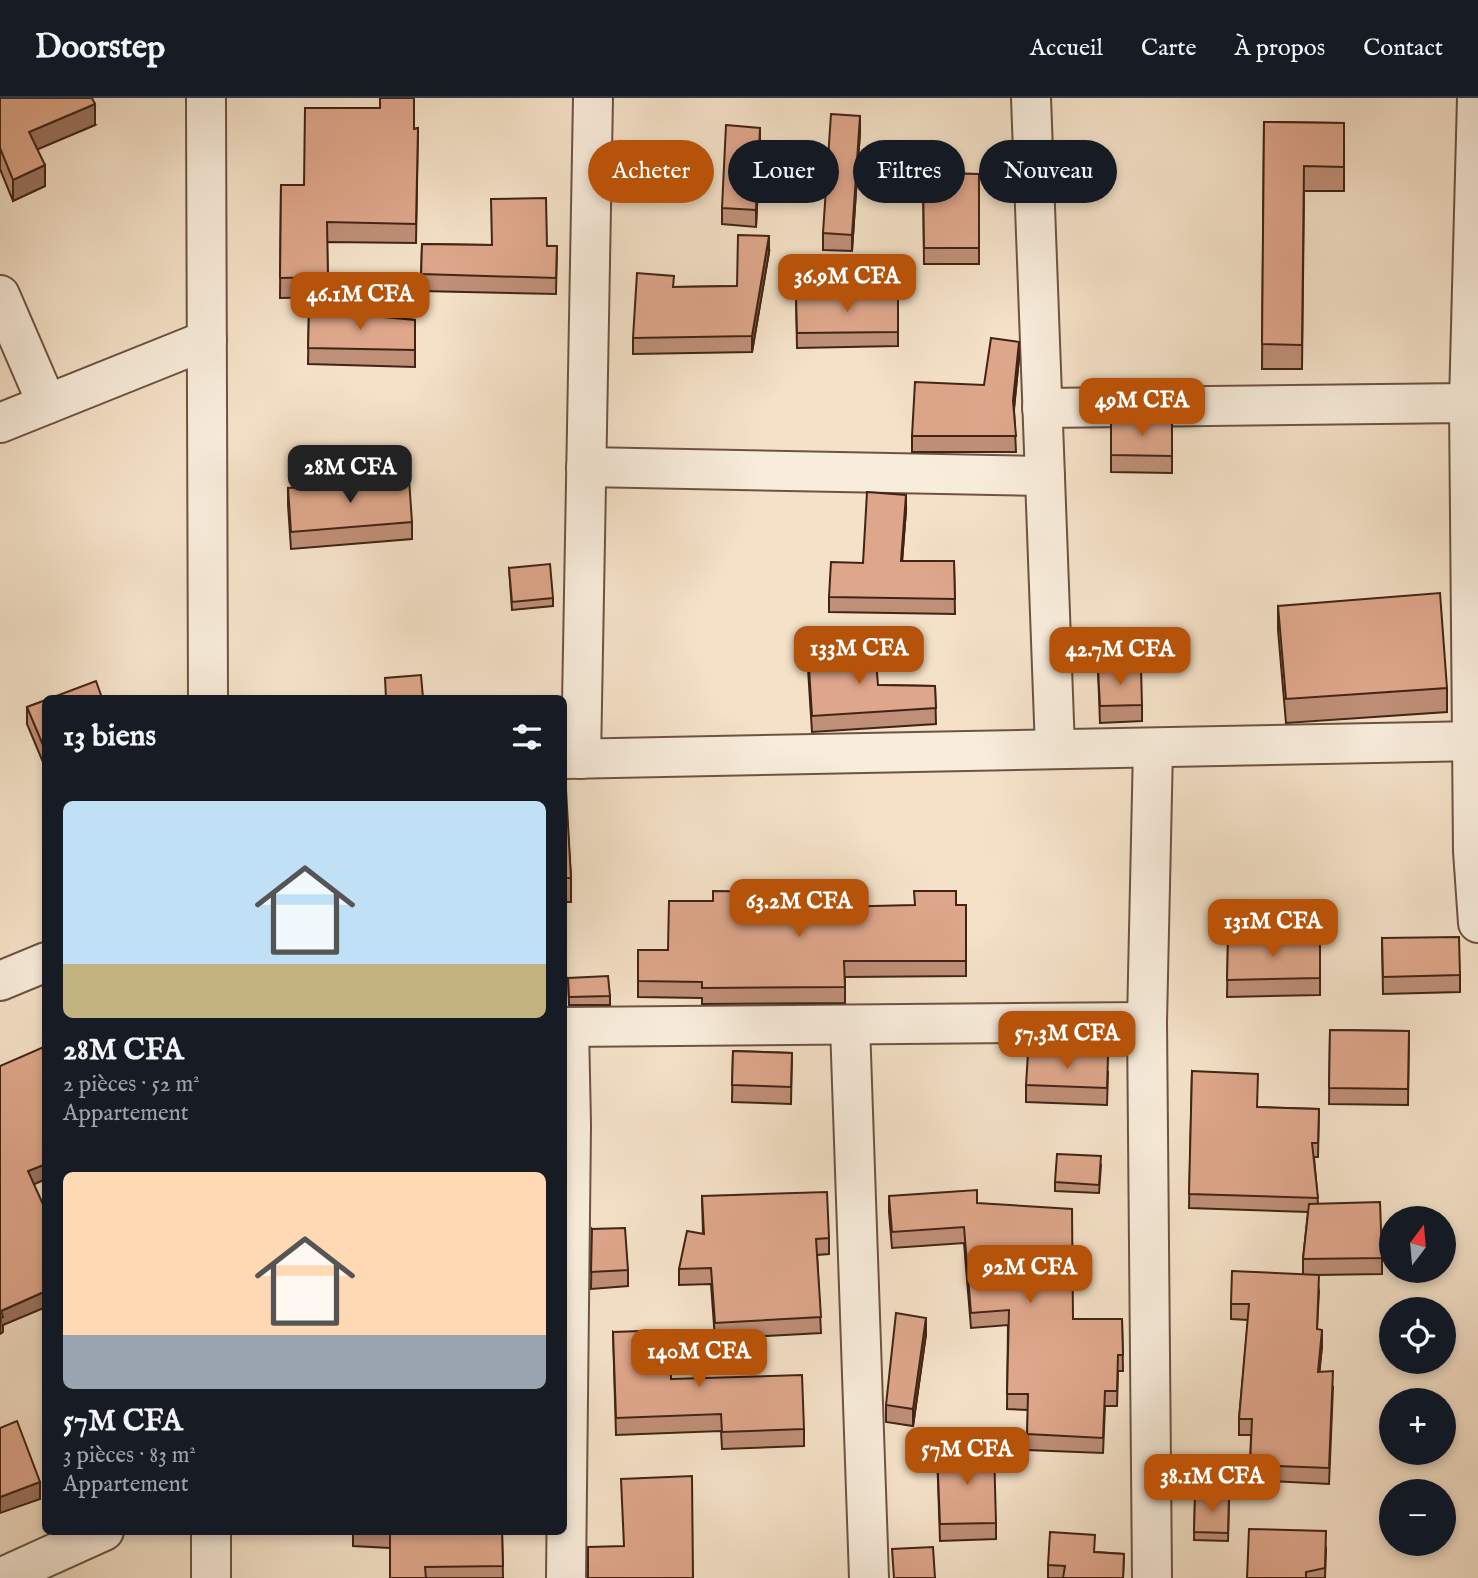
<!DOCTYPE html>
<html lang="fr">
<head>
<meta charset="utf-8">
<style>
	body { margin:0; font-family:"IM FELL English",serif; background:#20242c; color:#f1f3f6; height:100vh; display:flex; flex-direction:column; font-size:26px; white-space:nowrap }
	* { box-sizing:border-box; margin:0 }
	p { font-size:23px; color:#9ea1a6 }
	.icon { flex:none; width:38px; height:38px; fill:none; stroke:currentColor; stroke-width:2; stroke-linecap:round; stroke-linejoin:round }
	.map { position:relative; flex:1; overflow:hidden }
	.sheet { position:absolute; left:42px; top:597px; width:525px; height:840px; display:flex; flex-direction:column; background:#171b24; border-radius:10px; box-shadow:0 4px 10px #0003 }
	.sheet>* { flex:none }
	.top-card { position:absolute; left:588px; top:42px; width:665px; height:63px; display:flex; gap:14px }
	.needle { width:46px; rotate:16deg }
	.controls { position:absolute; left:1379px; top:1108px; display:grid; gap:14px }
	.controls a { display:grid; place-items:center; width:77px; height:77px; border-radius:50%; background:#171b24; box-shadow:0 4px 10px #0003; font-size:35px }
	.price { position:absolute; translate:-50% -60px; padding:0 16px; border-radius:14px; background:#b45309; color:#fff; font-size:23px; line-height:46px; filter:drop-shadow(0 2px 4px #0008) }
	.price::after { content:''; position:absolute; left:50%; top:42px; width:21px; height:16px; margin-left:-10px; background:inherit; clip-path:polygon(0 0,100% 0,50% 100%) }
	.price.selected { background:#222; color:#fff }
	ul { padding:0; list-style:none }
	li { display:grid; align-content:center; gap:14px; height:371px; padding:0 21px }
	li span { display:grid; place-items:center; height:217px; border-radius:10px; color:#555 }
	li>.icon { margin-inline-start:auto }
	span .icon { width:126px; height:126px; fill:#fffc; stroke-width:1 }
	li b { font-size:30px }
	h2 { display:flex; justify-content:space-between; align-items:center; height:84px; padding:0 21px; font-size:30px }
	.chip { padding:0 24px; border-radius:32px; background:#171b24; box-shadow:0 4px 10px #0003; font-size:24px; line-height:63px }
	.chip.selected { background:#b45309; color:#fff }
	header { display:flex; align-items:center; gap:42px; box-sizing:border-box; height:98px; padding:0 35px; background:#171b24; border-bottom:2px solid #363941 }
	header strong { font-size:33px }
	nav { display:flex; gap:38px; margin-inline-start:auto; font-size:24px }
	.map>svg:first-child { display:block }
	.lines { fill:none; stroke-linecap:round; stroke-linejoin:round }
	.minor-casing { stroke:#6e5342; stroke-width:42 }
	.minor { stroke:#f8ecdb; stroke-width:38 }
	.wall { fill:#bf8f77; stroke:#412415; stroke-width:2 }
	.shaded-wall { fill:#9b7461; stroke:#412415; stroke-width:2 }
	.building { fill:#dea68a; stroke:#412415; stroke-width:2 }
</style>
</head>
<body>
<header>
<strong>Doorstep</strong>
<nav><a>Accueil</a><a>Carte</a><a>À propos</a><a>Contact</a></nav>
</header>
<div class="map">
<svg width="1478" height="1480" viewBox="0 0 1478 1480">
	<rect width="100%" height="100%" fill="#f4e1c7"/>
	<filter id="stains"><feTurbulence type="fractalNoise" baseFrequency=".00286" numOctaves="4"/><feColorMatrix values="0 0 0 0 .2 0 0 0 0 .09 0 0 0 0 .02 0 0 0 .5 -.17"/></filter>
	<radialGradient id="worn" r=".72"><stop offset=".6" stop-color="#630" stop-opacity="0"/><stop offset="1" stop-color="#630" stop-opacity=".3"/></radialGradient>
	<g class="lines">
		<defs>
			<g id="minor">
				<polyline points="206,0 208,600"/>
				<polyline points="1031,0 1055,651"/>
				<polyline points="1477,0 1469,305 1473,753 1478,825"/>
				<polyline points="0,197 47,306"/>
				<polyline points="1042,310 1469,305"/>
				<polyline points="0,325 207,242"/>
				<polyline points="586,369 1045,378"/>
				<polyline points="564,661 1478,643"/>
				<polyline points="581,661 593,0"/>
				<polyline points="0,883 46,864"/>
				<polyline points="850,927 869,1480"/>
				<polyline points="564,929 1147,924"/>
				<polyline points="211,1433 211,1480"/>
				<polyline points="0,1480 104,1433"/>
				<polyline points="566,1480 571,1027 569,929"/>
				<polyline points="1152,1480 1147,924 1153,650"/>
			</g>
		</defs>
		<use href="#minor" class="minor-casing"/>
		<use href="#minor" class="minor"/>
	</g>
	<g class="wall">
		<polygon points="0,0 95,27 37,51 45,88 13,103 0,71"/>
		<polygon points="1264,24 1344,25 1344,93 1304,93 1302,271 1262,271"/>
		<polygon points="418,30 416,145 327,144 328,199 280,200 281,87 304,87 414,31"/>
		<polygon points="860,34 852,153 823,152 823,135"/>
		<polygon points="760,47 756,129 722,126 722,110"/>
		<polygon points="923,75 979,76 979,166 924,166"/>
		<polygon points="422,146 557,148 556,196 421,193"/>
		<polygon points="769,154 752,254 633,256 633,240 674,189 737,188"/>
		<polygon points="898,197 898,248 797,250 796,198"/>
		<polygon points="309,212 415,222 415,269 308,266"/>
		<polygon points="1019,260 1014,312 1016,354 912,354 912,338 984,287"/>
		<polygon points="1111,323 1172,324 1172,375 1111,374"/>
		<polygon points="288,390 412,424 412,441 291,451 288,407"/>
		<polygon points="906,412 902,463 954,463 955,516 829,514 829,499 863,465"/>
		<polygon points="509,470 553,500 553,508 512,512"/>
		<polygon points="1278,508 1447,590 1447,614 1286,625 1278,532"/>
		<polygon points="808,554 878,587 935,588 936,626 812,634 808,571"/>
		<polygon points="1098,571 1142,607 1142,623 1100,625"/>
		<polygon points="46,602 45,669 27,626 27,609"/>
		<polygon points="564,674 571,780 571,804 564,804"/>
		<polygon points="966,807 966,878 845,879 845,905 702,906 702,900 638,899 638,852 668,852 829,809"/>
		<polygon points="1228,840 1320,841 1320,897 1227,899"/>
		<polygon points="1382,840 1460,877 1460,894 1383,896"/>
		<polygon points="568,880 610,898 610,907 569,907"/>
		<polygon points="1330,932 1409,933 1408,1007 1329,1006"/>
		<polygon points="733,953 792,955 791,1006 732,1004"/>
		<polygon points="1192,973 1257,1009 1319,1011 1318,1059 1314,1059 1318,1106 1382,1160 1382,1176 1316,1177 1319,1193 1317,1231 1322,1248 1319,1274 1333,1289 1329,1386 1250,1382 1251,1337 1239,1337 1239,1321 1248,1222 1231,1221 1231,1206 1303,1177 1303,1161 1308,1114 1189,1110"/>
		<polygon points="1108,974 1107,1007 1026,1004 1026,987"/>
		<polygon points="1101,1067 1099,1095 1055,1093 1055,1084"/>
		<polygon points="702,1098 829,1140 829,1156 817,1157 821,1235 715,1241 711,1186 679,1187 679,1171 703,1136"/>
		<polygon points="889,1098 977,1105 1073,1221 1122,1221 1123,1273 1118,1273 1117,1308 1105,1308 1103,1355 1027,1352 1028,1312 1007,1311 1008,1227 971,1230 964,1145 892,1150 889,1114"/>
		<polygon points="592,1131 628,1172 628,1188 591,1191"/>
		<polygon points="613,1234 671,1281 804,1331 804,1348 722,1351 721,1333 616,1337"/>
		<polygon points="926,1236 913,1328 886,1324 886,1307"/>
		<polygon points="937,1353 996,1425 996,1441 940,1443"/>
		<polygon points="1195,1398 1229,1399 1228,1443 1194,1442"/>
		<polygon points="353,1433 502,1433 503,1480 390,1480 390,1450 353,1448"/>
		<polygon points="1326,1450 1325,1480 1247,1480"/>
		<polygon points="1095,1454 1124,1456 1123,1480 1048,1480 1048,1467"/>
	</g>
	<g class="shaded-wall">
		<polygon points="95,6 95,27 29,55 29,34"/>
		<polygon points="860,18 860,34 852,153 852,137"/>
		<polygon points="760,30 760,47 756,129 756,112"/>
		<polygon points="45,67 45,88 13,103 13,82"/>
		<polygon points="769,138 769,154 752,254 752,238"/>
		<polygon points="1019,244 1019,260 1013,319 1013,303"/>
		<polygon points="906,397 906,412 901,478 901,463"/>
		<polygon points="46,1066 46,1081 28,1089 28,1073"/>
		<polygon points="46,1193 46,1209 3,1227 3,1234 0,1236 1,1213"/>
		<polygon points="926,1220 926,1236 913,1328 913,1311"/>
		<polygon points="1322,1232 1322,1248 1318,1290 1318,1274"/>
		<polygon points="40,1384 40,1401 0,1415 0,1399"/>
	</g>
	<g class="building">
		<polygon points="0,0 92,0 95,6 29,34 45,67 13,82 0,50"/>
		<polygon points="380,0 414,0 414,31 418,30 416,126 327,124 328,179 280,180 281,87 304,87 305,10 380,10"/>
		<polygon points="831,16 860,18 852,137 823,135"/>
		<polygon points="1264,24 1344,25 1344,69 1304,68 1302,247 1262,246"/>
		<polygon points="726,27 760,30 756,112 722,110"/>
		<polygon points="923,75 979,76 979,150 924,150"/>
		<polygon points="546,100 547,148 557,148 556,180 421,176 422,146 492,147 491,101"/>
		<polygon points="738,137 769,138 752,238 633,240 637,175 674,178 673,189 737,188"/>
		<polygon points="898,197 898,234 797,235 796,198"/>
		<polygon points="309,212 415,222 415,252 308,250"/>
		<polygon points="991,240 1019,244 1013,303 1016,338 912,338 915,284 984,287"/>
		<polygon points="1111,323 1172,324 1172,358 1111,357"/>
		<polygon points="409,381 412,424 291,434 288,390"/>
		<polygon points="867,394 906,397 901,463 954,463 955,501 829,499 831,464 863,465"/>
		<polygon points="550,466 553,500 512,504 509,470"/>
		<polygon points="1440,495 1447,590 1286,601 1278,508"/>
		<polygon points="875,550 878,587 935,588 936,610 812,618 808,554"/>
		<polygon points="1141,570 1142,607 1100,608 1098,571"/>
		<polygon points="421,577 423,600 386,600 385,580"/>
		<polygon points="96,583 102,600 51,600"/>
		<polygon points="46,602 46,652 45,652 27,609"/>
		<polygon points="564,674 565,674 571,780 564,780"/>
		<polygon points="713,793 829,794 829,809 915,807 914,793 956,793 956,807 966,807 966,863 844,863 845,889 702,890 702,884 638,883 638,852 668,852 669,803 713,803"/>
		<polygon points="1459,839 1460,877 1383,879 1382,840"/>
		<polygon points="1228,840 1320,841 1320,880 1227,882"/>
		<polygon points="608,878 610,898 569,899 568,880"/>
		<polygon points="1330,932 1409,933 1408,991 1329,990"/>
		<polygon points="46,948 46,1066 28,1073 46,1113 46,1193 1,1213 3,1219 0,1220 0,968"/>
		<polygon points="733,953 792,955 791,989 732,987"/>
		<polygon points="1028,955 1108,958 1107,990 1026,987"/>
		<polygon points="1192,973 1258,976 1257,1009 1319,1011 1318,1045 1312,1045 1318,1100 1189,1096"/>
		<polygon points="1057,1056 1101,1058 1099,1087 1055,1084"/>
		<polygon points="977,1092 977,1105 1072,1111 1073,1221 1122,1221 1123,1257 1118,1257 1117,1293 1105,1293 1103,1340 1027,1336 1028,1296 1007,1296 1009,1212 971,1215 964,1129 892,1134 889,1098"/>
		<polygon points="827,1094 829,1140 816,1141 821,1219 715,1225 711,1170 679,1171 687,1133 704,1136 702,1098"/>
		<polygon points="1380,1104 1382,1160 1303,1161 1309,1106"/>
		<polygon points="625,1130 628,1172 591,1174 592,1131"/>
		<polygon points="1232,1173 1319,1177 1317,1231 1322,1232 1318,1274 1333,1273 1329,1370 1250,1367 1252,1321 1239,1321 1249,1206 1231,1206"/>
		<polygon points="896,1215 926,1220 913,1311 886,1307"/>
		<polygon points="670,1232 671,1281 802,1277 804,1331 722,1334 721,1316 616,1320 613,1234"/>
		<polygon points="17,1323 40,1384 0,1399 0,1330"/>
		<polygon points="994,1351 996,1425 940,1426 937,1353"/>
		<polygon points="692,1378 693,1480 588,1480 588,1449 624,1448 621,1381"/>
		<polygon points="1195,1398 1229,1399 1228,1435 1194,1434"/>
		<polygon points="1249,1431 1326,1433 1325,1470 1306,1474 1306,1480 1247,1480"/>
		<polygon points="390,1433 502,1433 503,1468 425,1469 426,1480 390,1480"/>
		<polygon points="1050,1434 1095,1437 1094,1454 1124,1456 1123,1480 1063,1480 1065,1468 1048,1467"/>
		<polygon points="933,1449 935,1480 894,1480 892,1451"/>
	</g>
	<rect width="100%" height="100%" filter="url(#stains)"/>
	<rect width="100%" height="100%" fill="url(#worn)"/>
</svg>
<div class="controls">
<a><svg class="needle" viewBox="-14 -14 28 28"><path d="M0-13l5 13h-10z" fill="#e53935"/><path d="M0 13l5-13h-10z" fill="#9ea1a6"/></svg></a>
<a><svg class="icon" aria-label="locate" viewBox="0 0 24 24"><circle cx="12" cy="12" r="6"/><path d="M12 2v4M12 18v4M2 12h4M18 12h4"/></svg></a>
<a>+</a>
<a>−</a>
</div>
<b class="price" style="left:847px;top:216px">36.9M CFA</b>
<b class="price" style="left:360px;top:234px">46.1M CFA</b>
<b class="price" style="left:1142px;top:340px">49M CFA</b>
<b class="price selected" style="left:350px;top:407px">28M CFA</b>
<b class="price" style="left:859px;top:588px">133M CFA</b>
<b class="price" style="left:1120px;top:589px">42.7M CFA</b>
<b class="price" style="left:799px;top:841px">63.2M CFA</b>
<b class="price" style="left:1273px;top:861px">131M CFA</b>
<b class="price" style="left:1067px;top:973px">57.3M CFA</b>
<b class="price" style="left:1030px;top:1207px">92M CFA</b>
<b class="price" style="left:699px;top:1291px">140M CFA</b>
<b class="price" style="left:967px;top:1389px">57M CFA</b>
<b class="price" style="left:1212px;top:1416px">38.1M CFA</b>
<div class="top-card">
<a class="chip selected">Acheter</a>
<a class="chip">Louer</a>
<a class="chip">Filtres</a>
<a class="chip">Nouveau</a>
</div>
<section class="sheet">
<h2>13 biens<svg class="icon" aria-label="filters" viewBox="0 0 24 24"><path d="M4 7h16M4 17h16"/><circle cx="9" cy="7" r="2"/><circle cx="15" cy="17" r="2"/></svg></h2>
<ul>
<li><span style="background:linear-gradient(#bfe0f5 75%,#c2b280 0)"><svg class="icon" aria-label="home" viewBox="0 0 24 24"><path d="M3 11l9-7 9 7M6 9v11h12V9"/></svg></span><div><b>28M CFA</b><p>2 pièces · 52 m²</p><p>Appartement</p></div></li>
<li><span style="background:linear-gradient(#ffd9b3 75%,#9aa5b1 0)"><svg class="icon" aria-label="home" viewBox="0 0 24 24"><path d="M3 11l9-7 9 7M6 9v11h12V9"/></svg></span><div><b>57M CFA</b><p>3 pièces · 83 m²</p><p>Appartement</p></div></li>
</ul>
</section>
</div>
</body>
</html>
